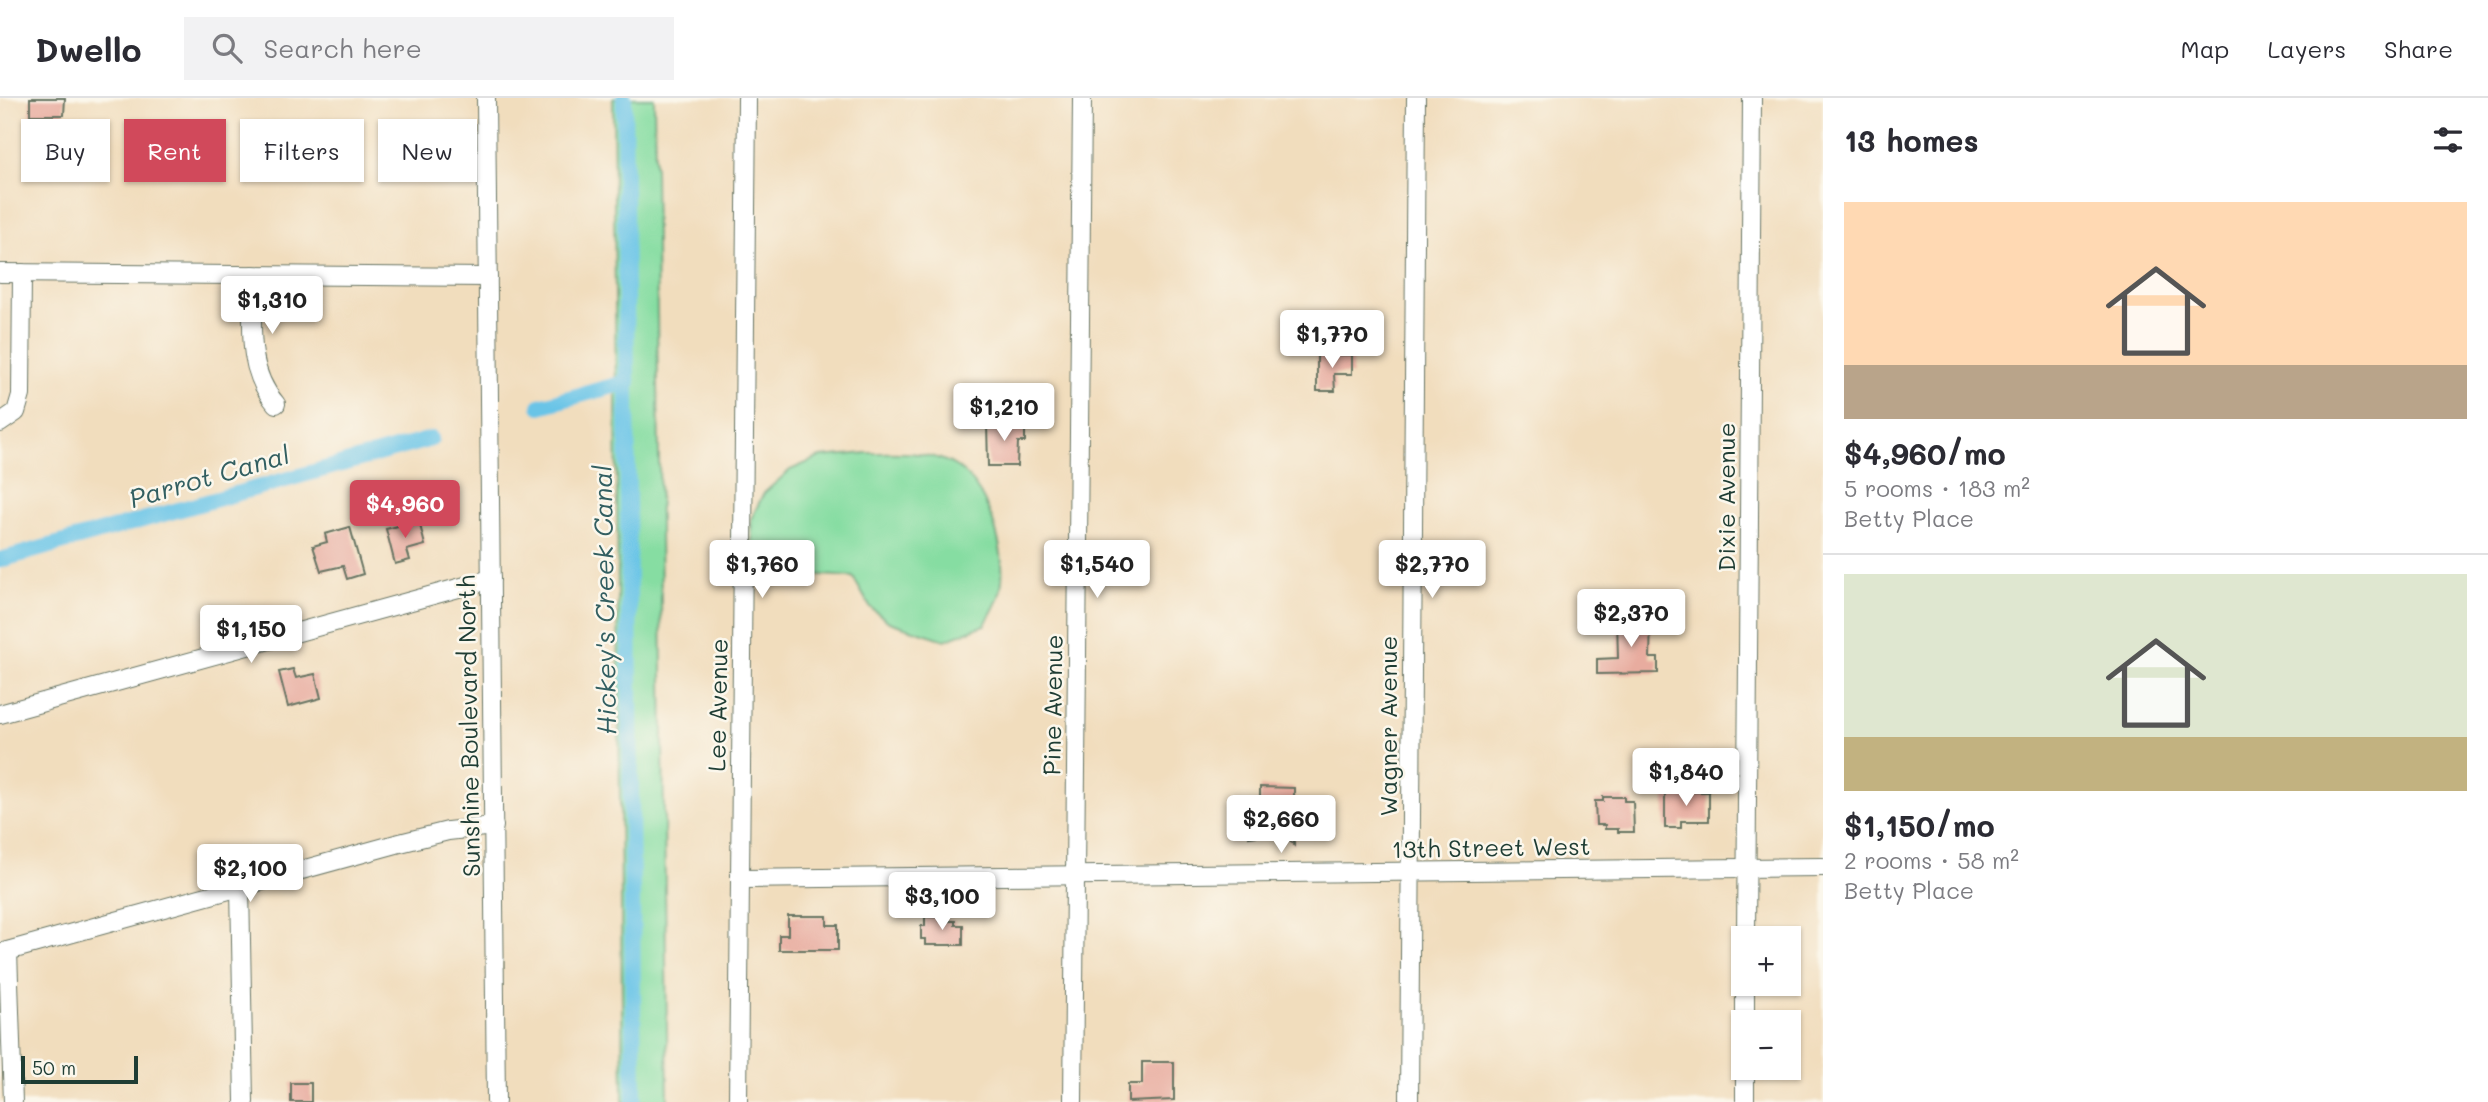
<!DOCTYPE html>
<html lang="en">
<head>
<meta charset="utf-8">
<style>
	body { margin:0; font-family:Mali,sans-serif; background:#f2f2f3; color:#2b2b33; height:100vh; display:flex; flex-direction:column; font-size:26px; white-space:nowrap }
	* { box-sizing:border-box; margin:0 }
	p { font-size:23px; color:#7c7c81 }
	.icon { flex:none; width:38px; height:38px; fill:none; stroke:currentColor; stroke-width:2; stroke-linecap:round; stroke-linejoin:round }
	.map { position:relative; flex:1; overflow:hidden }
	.drawer { display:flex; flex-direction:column; background:#fff; width:665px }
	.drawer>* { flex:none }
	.hud { position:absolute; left:21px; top:21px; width:665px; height:63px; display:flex; gap:14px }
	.buttons { position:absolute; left:1731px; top:828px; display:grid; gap:14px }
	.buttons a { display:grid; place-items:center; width:70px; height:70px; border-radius:0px; background:#fff; box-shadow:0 2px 5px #0004; font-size:35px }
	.scale { position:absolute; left:21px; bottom:18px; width:117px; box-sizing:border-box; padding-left:7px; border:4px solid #1f3d34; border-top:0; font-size:19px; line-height:24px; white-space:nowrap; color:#1f3d34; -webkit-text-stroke:5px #fbf7ec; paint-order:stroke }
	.price { position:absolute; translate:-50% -60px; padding:0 16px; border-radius:7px; background:#fff; color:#222; font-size:23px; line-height:46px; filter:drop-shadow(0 2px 4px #0008) }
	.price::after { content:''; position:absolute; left:50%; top:42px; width:21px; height:16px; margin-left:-10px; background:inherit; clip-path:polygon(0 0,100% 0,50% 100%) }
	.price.on { background:#d1495b; color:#fff }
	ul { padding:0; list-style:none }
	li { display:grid; align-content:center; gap:14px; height:371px; padding:0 21px }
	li+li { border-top:2px solid #e1e1e2 }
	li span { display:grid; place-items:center; height:217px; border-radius:0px; color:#555 }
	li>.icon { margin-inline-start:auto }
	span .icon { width:126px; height:126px; fill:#fffc; stroke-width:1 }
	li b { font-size:30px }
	h2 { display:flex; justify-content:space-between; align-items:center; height:84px; padding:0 21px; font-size:30px }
	.tag { padding:0 24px; border-radius:0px; background:#fff; box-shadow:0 2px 5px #0004; font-size:24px; line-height:63px }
	.tag.on { background:#d1495b; color:#fff }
	header { display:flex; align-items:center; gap:42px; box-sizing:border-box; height:98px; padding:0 35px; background:#fff; border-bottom:2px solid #e1e1e2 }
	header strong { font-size:33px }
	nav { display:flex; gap:38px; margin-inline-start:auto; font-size:24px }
	.search { width:490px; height:63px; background:#f2f2f3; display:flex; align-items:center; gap:18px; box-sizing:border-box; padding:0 24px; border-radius:0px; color:#7c7c81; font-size:26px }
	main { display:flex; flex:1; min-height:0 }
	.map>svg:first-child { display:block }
	.green { fill:#86dda2; stroke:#528d6b; stroke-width:2 }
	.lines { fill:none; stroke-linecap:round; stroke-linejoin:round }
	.canal { stroke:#69c4e7; stroke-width:16 }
	.building { fill:#e8ac9f }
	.minor-casing { stroke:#687564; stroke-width:20 }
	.minor { stroke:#fff; stroke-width:18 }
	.labels { text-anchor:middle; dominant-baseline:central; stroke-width:5; stroke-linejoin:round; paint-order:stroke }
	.street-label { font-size:24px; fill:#1f3d34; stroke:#fbf7ec }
	.water-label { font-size:26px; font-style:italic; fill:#325f61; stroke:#fbf7ec }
</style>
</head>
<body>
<header>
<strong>Dwello</strong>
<div class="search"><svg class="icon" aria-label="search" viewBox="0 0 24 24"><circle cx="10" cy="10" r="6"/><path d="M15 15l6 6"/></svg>Search here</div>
<nav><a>Map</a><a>Layers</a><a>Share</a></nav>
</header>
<main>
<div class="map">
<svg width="1823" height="1004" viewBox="0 0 1823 1004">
	<rect width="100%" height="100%" fill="#fbf7ec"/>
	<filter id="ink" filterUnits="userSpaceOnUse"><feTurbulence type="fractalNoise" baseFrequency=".0143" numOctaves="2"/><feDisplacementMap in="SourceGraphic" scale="14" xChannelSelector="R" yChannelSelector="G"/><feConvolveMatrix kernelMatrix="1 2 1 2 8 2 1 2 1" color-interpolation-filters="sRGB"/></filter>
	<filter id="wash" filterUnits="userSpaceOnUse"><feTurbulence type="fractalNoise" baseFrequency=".00686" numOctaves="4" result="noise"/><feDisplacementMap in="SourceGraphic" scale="28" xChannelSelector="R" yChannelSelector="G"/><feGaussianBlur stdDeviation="1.57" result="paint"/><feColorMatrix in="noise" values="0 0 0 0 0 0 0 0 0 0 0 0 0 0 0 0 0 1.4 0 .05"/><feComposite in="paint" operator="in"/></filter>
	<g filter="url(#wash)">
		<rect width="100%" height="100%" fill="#f1ddbd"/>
		<g class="green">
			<polygon points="613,0 654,0 668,1004 623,1004"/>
			<path d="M867 355C897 355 931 352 957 369 989 390 1011 462 999 498 996 508 989 518 985 527L945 542 889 524 870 509 853 479 772 474 753 461 751 421 764 395 790 372 820 359Z"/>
		</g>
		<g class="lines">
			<g class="canal">
				<polyline points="624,0 634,1004"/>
				<polyline points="540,308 628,284"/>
				<polyline points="0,462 431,341"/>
			</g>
		</g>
		<g id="blocks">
			<g class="building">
				<polygon points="30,0 65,0 64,17 30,17"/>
				<polygon points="1317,257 1352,257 1352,276 1334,276 1335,293 1317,293"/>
				<polygon points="987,325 1025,326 1025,344 1018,344 1017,368 988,368"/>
				<polygon points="419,423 425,447 407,452 410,462 395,466 386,431"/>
				<polygon points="350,429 363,476 347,481 343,468 321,473 313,448 327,444 325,436"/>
				<polygon points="1651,519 1650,560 1658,560 1658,575 1597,576 1597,561 1618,560 1617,520"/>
				<polygon points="293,571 296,580 315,576 321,600 288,609 279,574"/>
				<polygon points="1260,689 1294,690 1294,747 1283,734 1249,739 1249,704 1260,704"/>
				<polygon points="1665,694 1709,694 1709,723 1681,723 1681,730 1665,730"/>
				<polygon points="1603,699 1624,699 1624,703 1633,703 1634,734 1618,734 1618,731 1605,731 1605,727 1596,727 1595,703 1603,703"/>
				<polygon points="788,818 827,818 827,827 838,827 838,852 779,852 779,837 788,837"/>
				<polygon points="925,819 940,819 940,823 955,823 955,827 963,827 963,847 925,847 925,841 921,841 921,828 925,828"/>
				<polygon points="1142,964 1174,964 1174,1002 1128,1004 1128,986 1142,986"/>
				<rect x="291" y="985" width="20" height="19"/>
			</g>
		</g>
	</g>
	<g filter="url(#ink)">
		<use href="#blocks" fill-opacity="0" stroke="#687564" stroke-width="2"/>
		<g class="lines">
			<defs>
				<g id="minor">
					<polyline points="486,0 496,1004"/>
					<polyline points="0,175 488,179"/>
					<path d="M253 177C253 222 244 269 276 306"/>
					<polyline points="0,325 16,314 21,297 22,175"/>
					<polyline points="0,616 491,481"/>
					<polyline points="740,781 1823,769"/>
					<polyline points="240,789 244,1004"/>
					<polyline points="1746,840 1752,0"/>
					<polyline points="8,853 13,1004"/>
					<polyline points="0,855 396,746 448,733 494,728"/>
					<polyline points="1745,924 1745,886"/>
					<polyline points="738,1004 747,0"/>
					<polyline points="1073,1004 1082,0"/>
					<polyline points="1409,1004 1416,0"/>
					<polyline points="1745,1004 1745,970"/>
				</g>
			</defs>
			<use href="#minor" class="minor-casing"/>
			<use href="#minor" class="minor"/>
		</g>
	</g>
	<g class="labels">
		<g class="street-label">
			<text transform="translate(1725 399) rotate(-90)">Dixie Avenue</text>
			<text transform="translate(717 607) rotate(-89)">Lee Avenue</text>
			<text transform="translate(1052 607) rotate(-89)">Pine Avenue</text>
			<text transform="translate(468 628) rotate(-91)">Sunshine Boulevard North</text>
			<text transform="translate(1387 628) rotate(-90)">Wagner Avenue</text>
			<text transform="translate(1491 749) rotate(-1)">13th Street West</text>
		</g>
		<g class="water-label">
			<text transform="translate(209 378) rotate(-16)">Parrot Canal</text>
			<text transform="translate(604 502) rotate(-91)">Hickey's Creek Canal</text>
		</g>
	</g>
</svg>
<div class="buttons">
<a>+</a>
<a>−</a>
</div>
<div class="scale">50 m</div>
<b class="price" style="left:272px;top:238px">$1,310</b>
<b class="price" style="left:1332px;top:272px">$1,770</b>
<b class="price" style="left:1004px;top:345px">$1,210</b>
<b class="price on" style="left:405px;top:442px">$4,960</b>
<b class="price" style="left:762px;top:502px">$1,760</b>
<b class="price" style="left:1097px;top:502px">$1,540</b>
<b class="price" style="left:1432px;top:502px">$2,770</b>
<b class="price" style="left:1631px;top:551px">$2,370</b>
<b class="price" style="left:251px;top:567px">$1,150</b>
<b class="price" style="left:1686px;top:710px">$1,840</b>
<b class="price" style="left:1281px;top:757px">$2,660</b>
<b class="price" style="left:250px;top:806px">$2,100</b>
<b class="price" style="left:942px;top:834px">$3,100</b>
<div class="hud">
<a class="tag">Buy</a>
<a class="tag on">Rent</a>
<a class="tag">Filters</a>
<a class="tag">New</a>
</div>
</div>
<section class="drawer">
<h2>13 homes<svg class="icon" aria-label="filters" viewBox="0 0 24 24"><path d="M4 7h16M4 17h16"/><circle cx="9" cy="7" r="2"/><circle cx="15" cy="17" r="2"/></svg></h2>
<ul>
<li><span style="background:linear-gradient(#ffd9b3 75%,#b9a48a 0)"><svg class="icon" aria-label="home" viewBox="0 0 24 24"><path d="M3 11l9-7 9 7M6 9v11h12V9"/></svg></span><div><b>$4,960/mo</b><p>5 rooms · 183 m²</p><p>Betty Place</p></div></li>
<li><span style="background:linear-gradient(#dfe7d0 75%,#c2b280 0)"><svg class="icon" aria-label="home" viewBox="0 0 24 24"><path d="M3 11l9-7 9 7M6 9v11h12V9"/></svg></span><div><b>$1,150/mo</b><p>2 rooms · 58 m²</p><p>Betty Place</p></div></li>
</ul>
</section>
</main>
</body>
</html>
